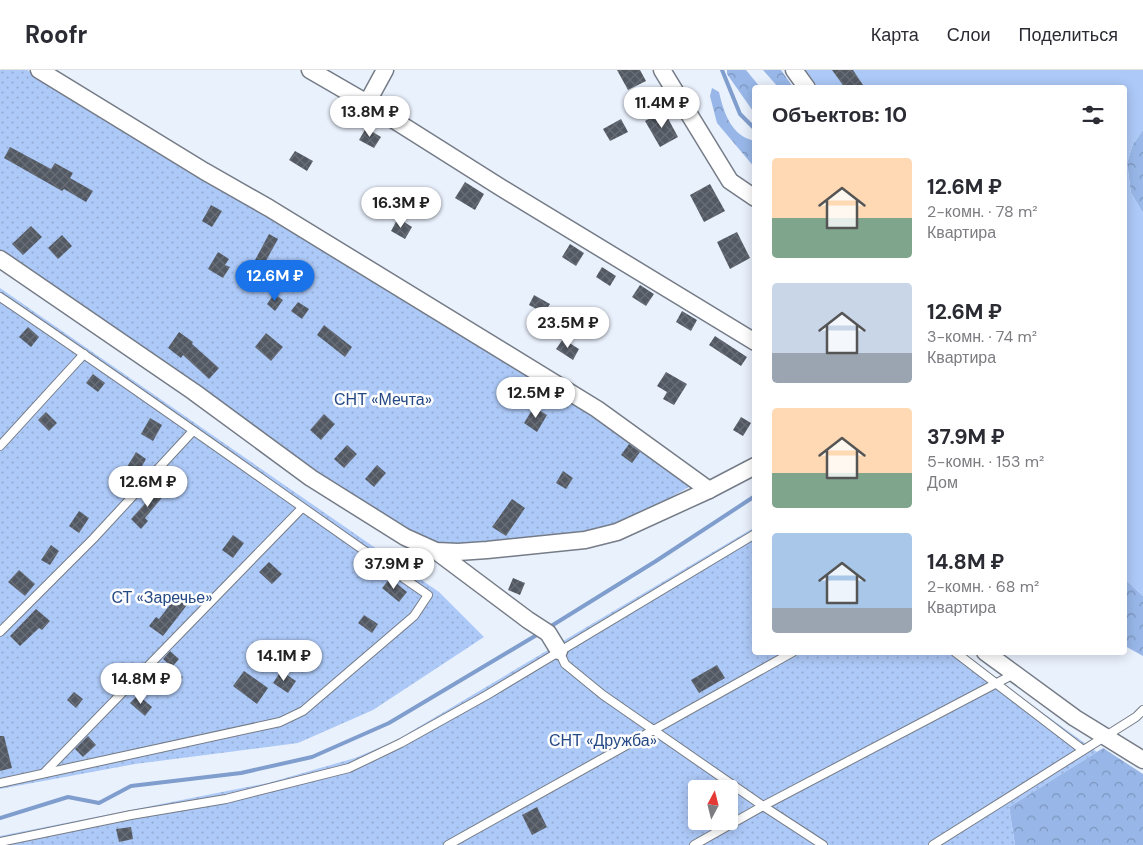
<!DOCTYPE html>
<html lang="ru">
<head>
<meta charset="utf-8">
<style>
	body { margin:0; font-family:"DM Sans",sans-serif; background:#f7f7f7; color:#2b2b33; height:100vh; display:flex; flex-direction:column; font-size:19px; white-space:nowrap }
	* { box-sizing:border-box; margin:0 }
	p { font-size:16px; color:#7c7c81 }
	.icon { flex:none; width:28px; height:28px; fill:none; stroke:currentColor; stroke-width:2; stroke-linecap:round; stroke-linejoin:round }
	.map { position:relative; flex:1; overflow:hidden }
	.side { position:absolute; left:752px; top:15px; width:375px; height:570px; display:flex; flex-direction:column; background:#fff; border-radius:5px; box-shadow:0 2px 12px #0003 }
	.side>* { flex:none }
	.needle { width:32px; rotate:7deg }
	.fabs { position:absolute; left:688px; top:710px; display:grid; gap:10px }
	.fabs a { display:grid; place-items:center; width:50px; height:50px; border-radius:5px; background:#fff; box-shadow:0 2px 12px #0003; font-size:25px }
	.price { position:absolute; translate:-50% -42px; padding:0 11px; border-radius:18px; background:#fff; color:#222; font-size:16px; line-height:32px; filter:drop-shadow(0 1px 2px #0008) }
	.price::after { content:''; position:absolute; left:50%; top:30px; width:15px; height:11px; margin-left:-8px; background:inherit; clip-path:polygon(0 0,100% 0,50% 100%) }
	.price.on { background:#1a73e8; color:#fff }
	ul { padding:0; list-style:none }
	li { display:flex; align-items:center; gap:15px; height:125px; padding:0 20px }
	li span { display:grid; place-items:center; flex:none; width:140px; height:100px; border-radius:5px; color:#555 }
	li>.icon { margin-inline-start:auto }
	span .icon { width:60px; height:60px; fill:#fffc; stroke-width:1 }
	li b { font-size:21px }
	h2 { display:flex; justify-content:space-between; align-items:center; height:60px; padding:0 20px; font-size:21px }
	header { display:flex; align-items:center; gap:30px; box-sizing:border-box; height:70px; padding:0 25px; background:#fff; border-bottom:1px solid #e1e1e2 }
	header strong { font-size:24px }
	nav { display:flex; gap:28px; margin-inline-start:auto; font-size:18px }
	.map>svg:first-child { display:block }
	.forest { fill:url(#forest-crowns) }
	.park { fill:url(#park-dots); fill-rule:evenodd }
	.pitch { fill:#adc9f7 }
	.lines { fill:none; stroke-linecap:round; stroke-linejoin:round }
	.stream { stroke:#7f9dcd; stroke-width:4 }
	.building { fill:url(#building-cross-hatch) }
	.lane-casing { stroke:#757c87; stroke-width:10 }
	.street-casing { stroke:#757c87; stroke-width:19 }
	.lane { stroke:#fff; stroke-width:8 }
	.street { stroke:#fff; stroke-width:16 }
	.labels { text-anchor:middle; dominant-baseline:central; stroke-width:5; stroke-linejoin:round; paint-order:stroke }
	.park-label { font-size:16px; fill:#254985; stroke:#fdfdfd }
</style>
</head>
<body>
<header>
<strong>Roofr</strong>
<nav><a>Карта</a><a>Слои</a><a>Поделиться</a></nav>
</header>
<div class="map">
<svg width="1143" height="775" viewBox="0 0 1143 775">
	<defs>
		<pattern id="forest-crowns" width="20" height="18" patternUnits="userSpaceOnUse" patternTransform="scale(1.25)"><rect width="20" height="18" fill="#98b7e8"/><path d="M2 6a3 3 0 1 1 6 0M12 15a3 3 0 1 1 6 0" fill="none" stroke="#7c95bd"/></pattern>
		<pattern id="park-dots" width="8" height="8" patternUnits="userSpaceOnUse" patternTransform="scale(1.25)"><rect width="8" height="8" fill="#adc9f7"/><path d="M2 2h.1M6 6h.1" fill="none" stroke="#95add4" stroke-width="1.8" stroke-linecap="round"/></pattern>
		<pattern id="building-cross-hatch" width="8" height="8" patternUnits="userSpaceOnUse" patternTransform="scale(1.25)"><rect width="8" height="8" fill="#535963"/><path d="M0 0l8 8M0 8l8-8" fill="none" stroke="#696e76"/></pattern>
	</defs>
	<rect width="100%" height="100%" fill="#e9f1fd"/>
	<g class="forest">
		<polygon points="727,0 746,0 760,17 755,18 755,44 727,4"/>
		<polygon points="763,0 781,0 793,17 778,17"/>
		<path d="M712 18 719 22C724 43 731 66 755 71V98L717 53 710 26Z"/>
		<polygon points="1143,60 1143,143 1131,123 1127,93 1133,74"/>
		<polygon points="1125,509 1143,526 1143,586 1125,576"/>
		<polygon points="1103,678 1143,704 1143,775 1015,775 1009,737"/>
	</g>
	<g class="park">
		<polygon points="0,0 27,0 575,326 694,414 618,458 558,468 449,477 419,468 320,409 0,183"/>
		<polygon points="0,218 439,522 484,567 373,640 298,673 135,694 0,719"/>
		<path d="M755 457V582L964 583 1011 620 1097 682 1009 737 1015 775H0V766L268 713 355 688 395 671ZM696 719H729V751H696Z"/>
	</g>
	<polygon class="pitch" points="805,0 1143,0 1143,60 1133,74 1127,93 1131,123 1143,143 1143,526 1125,509 1125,18 818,17"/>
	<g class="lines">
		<g class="stream">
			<polyline points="722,0 740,44 755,59"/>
			<polyline points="548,558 656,491 755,426"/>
			<polyline points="0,748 68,727 99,733 131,716 241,703 312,687 389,653 540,563"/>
		</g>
	</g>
	<g class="building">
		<polygon points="617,0 640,0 646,11 628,20"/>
		<polygon points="832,0 853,0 865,18 845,18"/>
		<polygon points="664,41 678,67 660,77 645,51"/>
		<polygon points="621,49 628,62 610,71 603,59"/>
		<polygon points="366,58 381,67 374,78 359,70"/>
		<polygon points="10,77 51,99 55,93 73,103 70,108 93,121 86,132 64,119 62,121 4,88"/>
		<polygon points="295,81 313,91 307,101 289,90"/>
		<polygon points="465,112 484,124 475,140 455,128"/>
		<polygon points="710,114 725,141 704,152 690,125"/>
		<polygon points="211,135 222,141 212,157 202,151"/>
		<polygon points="398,148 412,157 405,169 391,161"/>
		<polygon points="31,156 42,167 23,185 12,174"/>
		<polygon points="737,162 750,188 730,199 717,172"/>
		<polygon points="269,164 278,169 263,196 254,192"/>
		<polygon points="62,165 72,176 58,189 48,178"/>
		<polygon points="570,174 584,183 576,196 562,187"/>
		<polygon points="218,182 229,189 225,195 230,197 223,208 208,199"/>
		<polygon points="602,197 616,206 610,216 596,207"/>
		<polygon points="640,215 654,224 646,236 632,227"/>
		<polygon points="274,224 283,230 275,241 267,234"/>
		<polygon points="534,225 550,234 544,243 529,235"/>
		<polygon points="298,232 309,239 302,249 291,241"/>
		<polygon points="682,241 697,250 691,261 676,252"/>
		<polygon points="324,255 352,277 345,287 317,265"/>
		<polygon points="28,257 39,267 31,277 19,267"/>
		<polygon points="179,262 193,272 192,274 219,298 209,309 183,285 181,288 168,278"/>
		<polygon points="266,263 283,277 271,291 255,277"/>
		<polygon points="715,266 747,287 741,296 709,275"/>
		<polygon points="563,269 579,279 573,290 556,279"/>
		<polygon points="666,302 687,314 674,335 663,329 667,322 657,316"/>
		<polygon points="93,304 105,313 98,322 86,313"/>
		<polygon points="521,312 531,319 521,333 512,326"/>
		<polygon points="534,337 547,345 537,362 524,353"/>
		<polygon points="46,342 57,353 49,361 38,350"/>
		<polygon points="324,344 335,354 321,370 310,360"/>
		<polygon points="741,347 751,353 743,366 733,360"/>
		<polygon points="150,348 162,355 153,371 141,364"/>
		<polygon points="629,374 640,382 632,393 621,385"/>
		<polygon points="347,375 357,384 344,398 334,389"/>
		<polygon points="136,382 146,389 138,403 127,397"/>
		<polygon points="377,395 386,403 374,417 365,409"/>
		<polygon points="563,401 573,408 566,419 556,413"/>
		<polygon points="157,416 166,423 145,448 148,451 141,459 131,449 150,428 149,427"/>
		<polygon points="512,429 525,438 506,466 492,457"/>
		<polygon points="79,441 89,448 79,463 69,456"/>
		<polygon points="233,465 244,473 233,488 222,480"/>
		<polygon points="51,475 59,481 50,495 41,490"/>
		<polygon points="269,492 282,504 272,514 259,502"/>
		<polygon points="19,500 35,514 25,526 8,512"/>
		<polygon points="390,508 407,522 399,532 382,518"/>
		<polygon points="513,508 525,513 520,525 508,520"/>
		<polygon points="176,527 187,535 163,566 149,556 156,547 159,549"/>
		<polygon points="36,539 50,551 42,560 39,558 20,576 10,566"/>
		<polygon points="364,545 378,554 372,563 358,553"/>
		<polygon points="170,581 179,589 172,597 163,589"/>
		<polygon points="717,595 725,608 699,623 691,610"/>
		<polygon points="168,598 183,607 175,619 160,609"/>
		<polygon points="244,601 268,618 257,634 233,616"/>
		<polygon points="281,601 296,611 288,623 273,613"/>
		<polygon points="74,622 83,629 76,638 67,630"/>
		<polygon points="138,625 152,637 145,646 130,633"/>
		<polygon points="0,666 4,666 12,698 0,701"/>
		<polygon points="88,666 96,675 83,687 75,679"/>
		<polygon points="537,737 547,757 532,765 522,745"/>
		<polygon points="131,757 133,769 119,772 116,759"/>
	</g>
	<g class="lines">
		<defs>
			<g id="lane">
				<path d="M0 227C144 324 285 426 428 525L414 546 303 641 280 652 0 713"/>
				<polyline points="0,376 84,284"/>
				<polyline points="0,562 93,469 193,361"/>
				<polyline points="559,581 565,594 603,625 763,736 823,775"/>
				<polyline points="955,582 1083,680"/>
				<polyline points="44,703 302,438"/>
				<polyline points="0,772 131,745 226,729 349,698 401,673 487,625 755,464"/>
				<polyline points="448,775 793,582"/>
				<polyline points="694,775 763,736 1014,604"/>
				<polyline points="933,775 1136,647 1143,640"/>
			</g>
			<g id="street">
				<polyline points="39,0 204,101 269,138 597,339 709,420"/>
				<polyline points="310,0 367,33 500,117 755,272"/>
				<polyline points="662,0 730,111 755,128"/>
				<polyline points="794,0 807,18"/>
				<polyline points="367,33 385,0"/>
				<polyline points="0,189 194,322 311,408 405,467 436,481 458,482 487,480 585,470 617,462 709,420 755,396"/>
				<polyline points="436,481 528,550 548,563 559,581"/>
				<polyline points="985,582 1075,648 1143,690"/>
			</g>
		</defs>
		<use href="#lane" class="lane-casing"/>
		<use href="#street" class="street-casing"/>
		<use href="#lane" class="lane"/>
		<use href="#street" class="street"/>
	</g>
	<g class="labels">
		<g class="park-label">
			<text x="383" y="329">СНТ «Мечта»</text>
			<text x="162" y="527">СТ «Заречье»</text>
			<text x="603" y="670">СНТ «Дружба»</text>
		</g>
	</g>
</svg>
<div class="fabs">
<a><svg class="needle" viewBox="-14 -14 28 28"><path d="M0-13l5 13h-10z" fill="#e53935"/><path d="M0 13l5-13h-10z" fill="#7c7c81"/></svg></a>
</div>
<b class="price" style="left:662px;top:59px">11.4M ₽</b>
<b class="price" style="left:370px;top:68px">13.8M ₽</b>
<b class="price" style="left:401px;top:159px">16.3M ₽</b>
<b class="price on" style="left:275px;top:232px">12.6M ₽</b>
<b class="price" style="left:568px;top:279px">23.5M ₽</b>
<b class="price" style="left:536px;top:349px">12.5M ₽</b>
<b class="price" style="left:148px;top:438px">12.6M ₽</b>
<b class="price" style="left:394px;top:520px">37.9M ₽</b>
<b class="price" style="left:284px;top:612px">14.1M ₽</b>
<b class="price" style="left:141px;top:635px">14.8M ₽</b>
<section class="side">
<h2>Объектов: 10<svg class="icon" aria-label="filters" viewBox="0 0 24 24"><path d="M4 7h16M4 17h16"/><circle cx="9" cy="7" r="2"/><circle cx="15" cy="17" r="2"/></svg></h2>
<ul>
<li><span style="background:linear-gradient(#ffd9b3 60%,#7fa58c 0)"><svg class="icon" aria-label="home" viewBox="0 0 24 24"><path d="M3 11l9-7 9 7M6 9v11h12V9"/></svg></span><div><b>12.6M ₽</b><p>2-комн. · 78 m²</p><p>Квартира</p></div></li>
<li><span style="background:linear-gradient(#c9d6e8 70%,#9aa5b1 0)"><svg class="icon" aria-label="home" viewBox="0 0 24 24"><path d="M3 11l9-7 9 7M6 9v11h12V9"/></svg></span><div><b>12.6M ₽</b><p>3-комн. · 74 m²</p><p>Квартира</p></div></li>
<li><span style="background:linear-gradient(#ffd9b3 65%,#7fa58c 0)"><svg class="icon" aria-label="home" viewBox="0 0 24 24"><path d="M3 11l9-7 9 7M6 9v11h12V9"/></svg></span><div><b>37.9M ₽</b><p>5-комн. · 153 m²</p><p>Дом</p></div></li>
<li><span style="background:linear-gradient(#a9c7e8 75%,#9aa5b1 0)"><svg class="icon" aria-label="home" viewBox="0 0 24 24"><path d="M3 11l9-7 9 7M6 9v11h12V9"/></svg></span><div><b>14.8M ₽</b><p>2-комн. · 68 m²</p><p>Квартира</p></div></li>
</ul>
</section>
</div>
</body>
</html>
